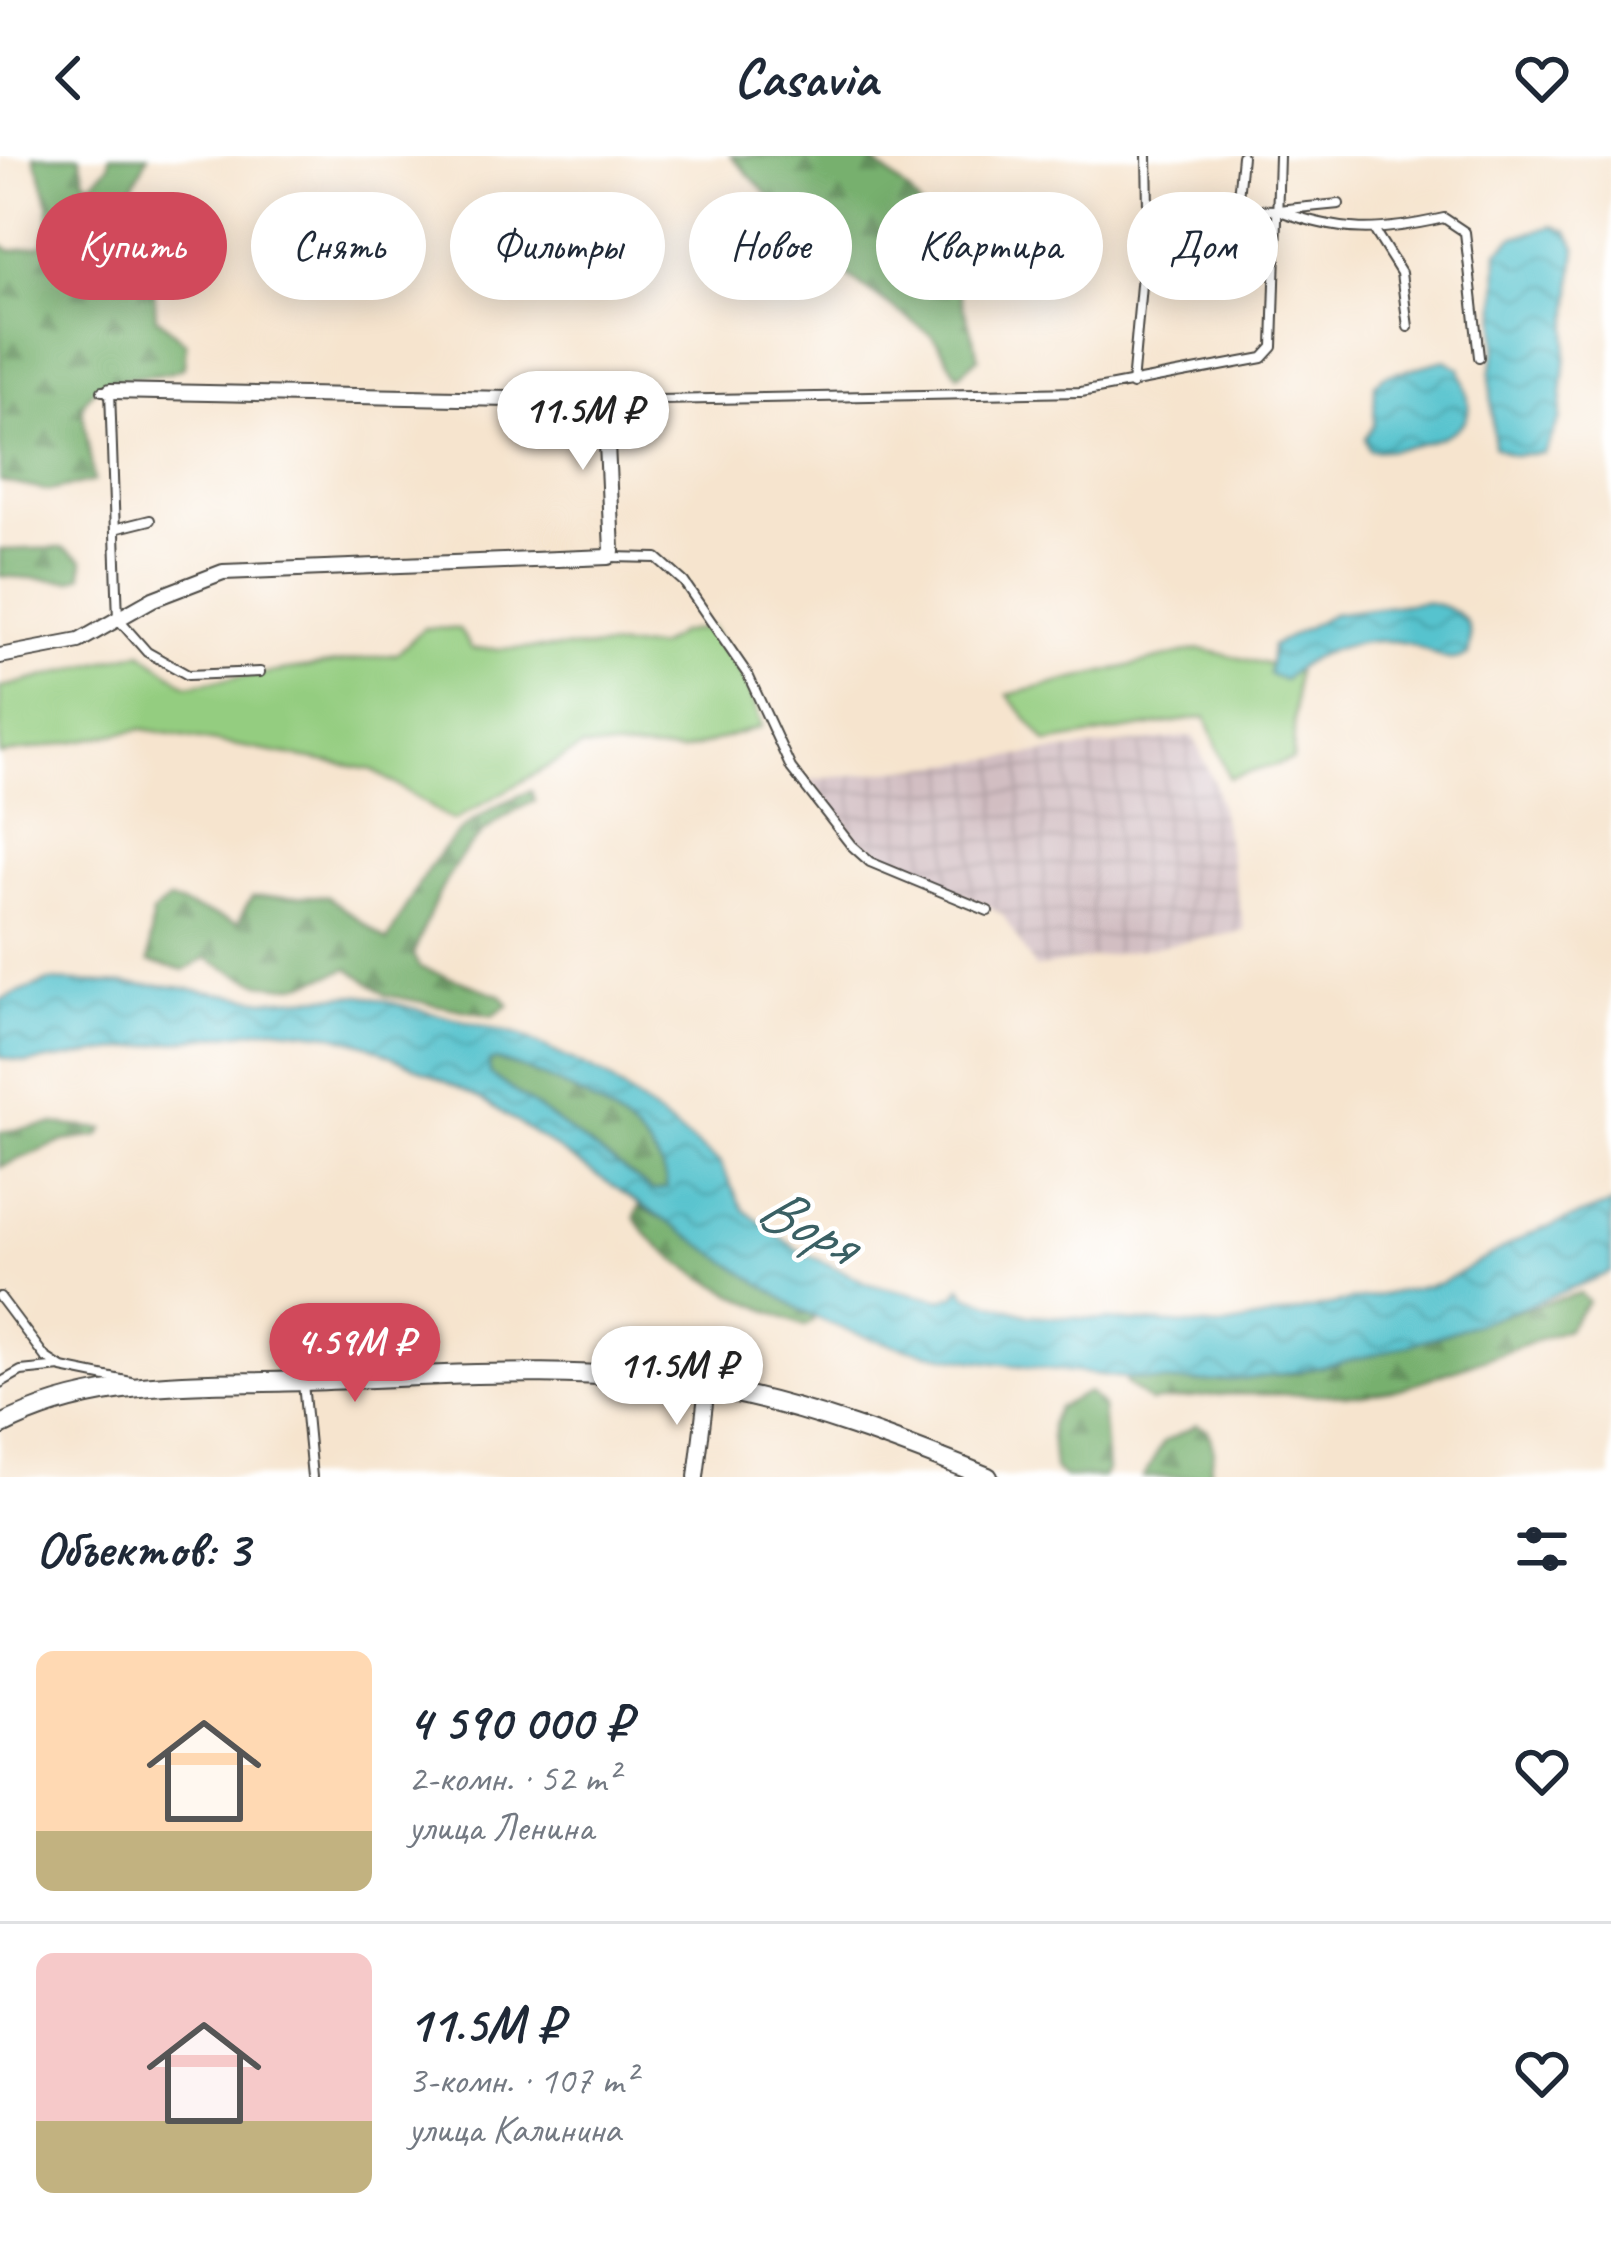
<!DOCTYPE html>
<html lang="ru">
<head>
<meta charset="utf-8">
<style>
	body { margin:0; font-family:Caveat,sans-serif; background:#f2f2f3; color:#1f2937; height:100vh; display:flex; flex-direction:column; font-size:45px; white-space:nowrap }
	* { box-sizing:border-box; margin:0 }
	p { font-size:39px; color:#747a83 }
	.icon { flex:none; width:66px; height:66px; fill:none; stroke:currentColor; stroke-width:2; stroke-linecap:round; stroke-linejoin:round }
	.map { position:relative; height:1321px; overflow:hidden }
	.details { display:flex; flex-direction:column; background:#fff; flex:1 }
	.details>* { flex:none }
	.guide { position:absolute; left:36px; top:36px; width:1539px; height:108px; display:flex; gap:24px }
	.price { position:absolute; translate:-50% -102px; padding:0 27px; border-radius:42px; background:#fff; color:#222; font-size:39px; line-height:78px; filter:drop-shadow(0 3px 6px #0008) }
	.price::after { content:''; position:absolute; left:50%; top:72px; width:36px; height:27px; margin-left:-18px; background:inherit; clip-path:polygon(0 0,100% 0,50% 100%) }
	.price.selected { background:#d1495b; color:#fff }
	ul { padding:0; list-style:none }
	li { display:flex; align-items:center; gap:36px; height:300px; padding:0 36px }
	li+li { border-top:3px solid #e0e1e3 }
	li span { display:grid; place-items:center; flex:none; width:336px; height:240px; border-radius:18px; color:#555 }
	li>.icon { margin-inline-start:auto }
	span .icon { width:144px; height:144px; fill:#fffc; stroke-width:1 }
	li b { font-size:51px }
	h2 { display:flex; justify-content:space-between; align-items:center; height:144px; padding:0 36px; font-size:51px }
	.chip { padding:0 42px; border-radius:54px; background:#fff; box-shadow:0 6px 30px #0003; font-size:42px; line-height:108px }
	.chip.selected { background:#d1495b; color:#fff }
	header { display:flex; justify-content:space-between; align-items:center; height:156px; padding:0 36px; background:#fff; font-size:54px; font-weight:600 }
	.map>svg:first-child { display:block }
	.industrial { fill:url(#industrial-grid) }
	.forest { fill:url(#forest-firs); stroke:#516e4c; stroke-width:3 }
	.garden { fill:#94cd80; stroke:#607c56; stroke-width:3 }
	.water { fill:url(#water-waves); stroke:#40777c; stroke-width:3; fill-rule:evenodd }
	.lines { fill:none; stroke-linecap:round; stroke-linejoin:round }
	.service-casing { stroke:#494743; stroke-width:12 }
	.minor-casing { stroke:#494743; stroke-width:18 }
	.tertiary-casing { stroke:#494743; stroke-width:22 }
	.service { stroke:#fff; stroke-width:8 }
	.minor { stroke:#fff; stroke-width:14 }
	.tertiary { stroke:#fff; stroke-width:18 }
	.labels { text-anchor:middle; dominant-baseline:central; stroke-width:9; stroke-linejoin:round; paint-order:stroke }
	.water-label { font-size:63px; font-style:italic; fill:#3a6064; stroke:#fff }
</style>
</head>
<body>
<header><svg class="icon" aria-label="back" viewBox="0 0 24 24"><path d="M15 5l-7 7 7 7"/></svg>Casavia<svg class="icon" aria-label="heart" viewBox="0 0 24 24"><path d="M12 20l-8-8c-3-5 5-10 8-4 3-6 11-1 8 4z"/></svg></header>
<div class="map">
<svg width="1611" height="1321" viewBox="0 0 1611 1321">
	<defs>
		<pattern id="industrial-grid" width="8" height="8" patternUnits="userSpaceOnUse" patternTransform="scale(3)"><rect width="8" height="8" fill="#d2bec2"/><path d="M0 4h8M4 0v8" fill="none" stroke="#b4a3a7"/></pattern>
		<pattern id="forest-firs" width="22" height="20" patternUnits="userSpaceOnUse" patternTransform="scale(3)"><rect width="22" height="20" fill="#77b06e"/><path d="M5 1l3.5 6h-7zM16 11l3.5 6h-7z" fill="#628f5b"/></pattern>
		<pattern id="water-waves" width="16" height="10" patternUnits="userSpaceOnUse" patternTransform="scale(3)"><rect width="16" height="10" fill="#56c3ce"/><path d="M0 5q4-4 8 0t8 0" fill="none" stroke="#479fa7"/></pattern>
	</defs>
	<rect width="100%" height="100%" fill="#fff"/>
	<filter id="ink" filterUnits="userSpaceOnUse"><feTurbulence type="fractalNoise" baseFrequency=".00833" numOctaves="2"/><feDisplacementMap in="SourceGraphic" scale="24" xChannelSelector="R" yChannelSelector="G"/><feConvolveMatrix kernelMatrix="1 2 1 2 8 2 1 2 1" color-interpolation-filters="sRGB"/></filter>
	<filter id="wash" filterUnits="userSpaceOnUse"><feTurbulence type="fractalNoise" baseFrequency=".004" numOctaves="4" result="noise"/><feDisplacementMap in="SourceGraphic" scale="48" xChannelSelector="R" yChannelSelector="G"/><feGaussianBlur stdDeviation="2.7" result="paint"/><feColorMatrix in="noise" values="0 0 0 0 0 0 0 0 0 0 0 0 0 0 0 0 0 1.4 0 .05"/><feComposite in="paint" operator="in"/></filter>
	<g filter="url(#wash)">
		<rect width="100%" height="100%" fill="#f6e4ce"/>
		<polygon class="industrial" points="1193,580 1216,631 1245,775 1035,812 1002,758 862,687 809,624"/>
		<g class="forest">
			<path d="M34 0H80L85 24 92 27 109 9 110 0H148L125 45 150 79 156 161 186 187 184 211C153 229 96 209 82 252L94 325 49 335 0 325V87L11 95 42 89C57 57 45 32 34 0Z"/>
			<polygon points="731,0 867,0 908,35 940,75 979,201 958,219 933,180 837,112"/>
			<polygon points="62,392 83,404 82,420 71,425 0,420 0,394"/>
			<path d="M531 635 535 645C460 676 441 729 413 799L419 811 500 839 509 849 493 860 386 839 349 812C279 839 271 836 206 802L185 814 149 806 152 757 169 744 237 767 252 741 327 740 387 785C429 710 444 668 531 635Z"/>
			<path d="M496 904C549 918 662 969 667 1032L654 1035 489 918V905Z"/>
			<polygon points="53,968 104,973 99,980 64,985 0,1011 0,976"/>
			<path d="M639 1051 701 1083 814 1160 812 1166 805 1170C758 1152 657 1106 635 1061Z"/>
			<polygon points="1580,1137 1588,1146 1567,1173 1400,1233 1361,1239 1230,1238 1150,1246 1126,1227 1127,1220 1195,1226 1297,1217"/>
			<polygon points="1088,1236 1102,1250 1107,1315 1103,1321 1065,1321 1054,1313 1050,1269 1057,1252"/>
			<polygon points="1197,1269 1208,1274 1214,1295 1208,1321 1143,1321 1164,1286"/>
		</g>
		<g class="garden">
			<polygon points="710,471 746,525 762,570 681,596 582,591 453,665 373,614 143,573 0,599 0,532 141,496 187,529 397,498 424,472 459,473 472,493 658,491 679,477"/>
			<polygon points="1200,493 1296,515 1293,604 1229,622 1206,561 1047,587 1008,539"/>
		</g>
		<g class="water">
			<polygon points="1553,70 1568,76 1576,92 1560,263 1544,297 1512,299 1494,290 1490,218 1496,192 1498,95 1514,81"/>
			<path d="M1445 204 1460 212C1463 226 1472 246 1467 260 1459 284 1391 297 1369 294L1365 282 1374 269 1375 228 1384 220Z"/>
			<path d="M1424 446C1457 452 1477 461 1468 499 1446 512 1429 492 1407 487 1368 479 1310 494 1284 524L1269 518 1272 490 1332 458Z"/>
			<path d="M49 825 169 830 265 844 362 839 521 880 605 920 719 1006 743 1053 795 1092 869 1128 942 1144 956 1139 961 1130 968 1140 1029 1159 1221 1171 1441 1127 1529 1078 1611 1048V1116C1488 1167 1330 1224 1196 1226 1145 1227 1092 1217 1041 1212 951 1203 885 1195 802 1155L480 942 368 889 330 878 273 872 28 907 0 901V844ZM496 904C548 918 662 969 667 1032L653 1035 490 918 489 906Z"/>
		</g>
	</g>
	<g filter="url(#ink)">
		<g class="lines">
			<defs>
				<g id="service">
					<polyline points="1148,51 1277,54 1339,48"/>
					<polyline points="1237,52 1242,0"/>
					<path d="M1277 54C1343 78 1377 77 1444 62L1465 76 1479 201"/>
					<polyline points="1376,77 1401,117 1408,171"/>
					<polyline points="1132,229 1148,51 1147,0"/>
					<polyline points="102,235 110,235 118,463 147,496 188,519 260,516"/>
					<polyline points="606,245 1081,236 1263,202 1273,191 1279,0"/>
					<polyline points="118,372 150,364"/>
					<polyline points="610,401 657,402 684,426 748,519 791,612 851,689 870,706 988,755"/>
					<polyline points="0,1141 45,1201 62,1212 131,1226"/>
					<polyline points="0,1227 21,1215 61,1211"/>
					<polyline points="303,1227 312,1321"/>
				</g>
				<g id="minor">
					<polyline points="0,500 79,485 153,443 223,416 608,401 612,395 605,245 110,235"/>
					<polyline points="696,1321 707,1231"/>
				</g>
				<path id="tertiary" d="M0 1270C96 1220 198 1229 303 1225 438 1220 577 1207 711 1232 807 1250 899 1285 988 1321"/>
			</defs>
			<use href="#service" class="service-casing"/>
			<use href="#minor" class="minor-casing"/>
			<use href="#tertiary" class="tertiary-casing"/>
			<use href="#service" class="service"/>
			<use href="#minor" class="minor"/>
			<use href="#tertiary" class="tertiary"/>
		</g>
	</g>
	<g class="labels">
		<g class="water-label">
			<text transform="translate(807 1068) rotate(27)">Воря</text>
		</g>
	</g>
</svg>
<b class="price" style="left:583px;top:317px">11.5M ₽</b>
<b class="price selected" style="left:355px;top:1249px">4.59M ₽</b>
<b class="price" style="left:677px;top:1272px">11.5M ₽</b>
<div class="guide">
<a class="chip selected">Купить</a>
<a class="chip">Снять</a>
<a class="chip">Фильтры</a>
<a class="chip">Новое</a>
<a class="chip">Квартира</a>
<a class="chip">Дом</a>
</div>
</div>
<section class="details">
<h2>Объектов: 3<svg class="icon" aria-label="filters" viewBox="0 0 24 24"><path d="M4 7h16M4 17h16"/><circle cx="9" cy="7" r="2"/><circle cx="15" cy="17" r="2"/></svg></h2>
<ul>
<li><span style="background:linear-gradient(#ffd9b3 75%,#c2b280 0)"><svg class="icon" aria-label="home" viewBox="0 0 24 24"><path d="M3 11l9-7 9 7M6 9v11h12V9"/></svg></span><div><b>4 590 000 ₽</b><p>2-комн. · 52 m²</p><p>улица Ленина</p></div><svg class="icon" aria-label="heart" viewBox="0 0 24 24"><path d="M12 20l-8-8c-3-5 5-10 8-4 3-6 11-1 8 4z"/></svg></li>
<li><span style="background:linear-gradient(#f6c9c9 70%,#c2b280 0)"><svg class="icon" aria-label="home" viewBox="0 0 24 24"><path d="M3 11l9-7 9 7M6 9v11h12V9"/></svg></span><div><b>11.5M ₽</b><p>3-комн. · 107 m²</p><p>улица Калинина</p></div><svg class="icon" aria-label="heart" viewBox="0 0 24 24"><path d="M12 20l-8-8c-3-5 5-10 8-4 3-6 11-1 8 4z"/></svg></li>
</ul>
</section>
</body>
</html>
